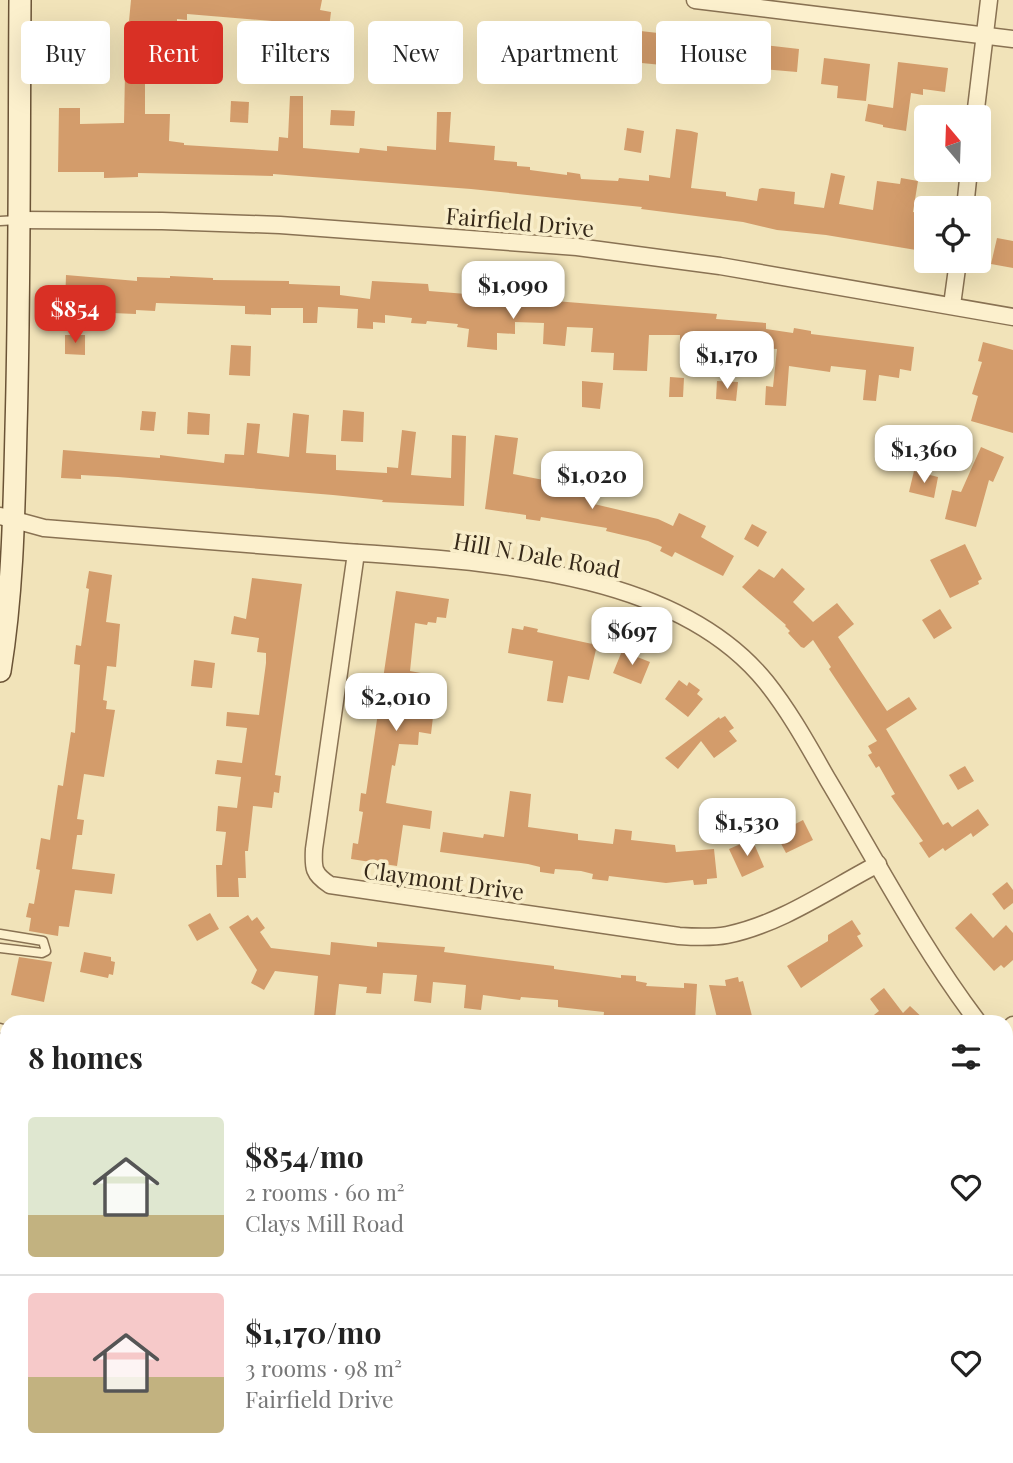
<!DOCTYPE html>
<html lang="en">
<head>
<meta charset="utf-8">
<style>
	body { margin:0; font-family:"Playfair Display",serif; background:#f2f2f2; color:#222; height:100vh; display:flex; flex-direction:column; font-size:26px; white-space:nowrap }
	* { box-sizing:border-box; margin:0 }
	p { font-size:23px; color:#767676 }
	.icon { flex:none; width:38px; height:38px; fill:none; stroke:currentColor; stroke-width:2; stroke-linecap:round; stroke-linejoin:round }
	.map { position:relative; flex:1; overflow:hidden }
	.side { position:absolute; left:0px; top:1015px; width:1013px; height:448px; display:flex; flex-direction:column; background:#fff; border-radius:21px 21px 0 0; box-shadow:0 7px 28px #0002 }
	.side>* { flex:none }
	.banner { position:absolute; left:21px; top:21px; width:971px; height:63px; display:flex; gap:14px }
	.needle { width:46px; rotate:341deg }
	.buttons { position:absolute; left:914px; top:105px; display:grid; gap:14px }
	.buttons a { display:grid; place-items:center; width:77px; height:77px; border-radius:7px; background:#fff; box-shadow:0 7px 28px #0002; font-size:35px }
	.price { position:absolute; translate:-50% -60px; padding:0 16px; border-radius:14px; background:#fff; color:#222; font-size:23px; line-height:46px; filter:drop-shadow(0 2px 4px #0008) }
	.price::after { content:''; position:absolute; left:50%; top:42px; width:21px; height:16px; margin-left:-10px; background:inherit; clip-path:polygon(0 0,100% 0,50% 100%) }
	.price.selected { background:#d93025; color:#fff }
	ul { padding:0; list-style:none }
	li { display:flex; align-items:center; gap:21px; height:175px; padding:0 28px }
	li+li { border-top:2px solid #e0e0e0 }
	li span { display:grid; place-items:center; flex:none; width:196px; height:140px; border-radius:7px; color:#555 }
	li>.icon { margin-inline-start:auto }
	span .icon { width:84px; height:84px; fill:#fffc; stroke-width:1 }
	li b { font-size:30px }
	h2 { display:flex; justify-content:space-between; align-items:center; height:84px; padding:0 28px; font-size:30px }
	.tag { padding:0 24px; border-radius:7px; background:#fff; box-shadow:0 7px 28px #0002; font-size:24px; line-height:63px }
	.tag.selected { background:#d93025; color:#fff }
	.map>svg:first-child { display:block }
	.building { fill:#d39c6b }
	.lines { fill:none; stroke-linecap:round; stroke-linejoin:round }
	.service-casing { stroke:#897253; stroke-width:11 }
	.minor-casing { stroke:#897253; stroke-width:19 }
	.tertiary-casing { stroke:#897253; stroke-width:23 }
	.secondary-casing { stroke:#6a5336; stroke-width:24 }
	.service { stroke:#fcf0cd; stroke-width:8 }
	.minor { stroke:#fcf0cd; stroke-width:16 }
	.tertiary { stroke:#fcf0cd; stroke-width:19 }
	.secondary { stroke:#fcf0cd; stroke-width:21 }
	.labels { text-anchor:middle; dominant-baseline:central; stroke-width:7; stroke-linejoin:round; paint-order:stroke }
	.street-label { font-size:23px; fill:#362919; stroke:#f8edc9 }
</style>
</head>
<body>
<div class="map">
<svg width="1013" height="1463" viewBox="0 0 1013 1463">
	<rect width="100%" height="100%" fill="#f1e3b9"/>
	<g class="building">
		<polygon points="131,0 322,0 320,10 331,12 328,36 291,31 292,27 279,26 279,23 272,21 187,14 187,20 177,19 177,24 129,21"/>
		<polygon points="614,28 799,49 797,72 662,60 662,65 611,60"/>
		<polygon points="376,31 426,38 425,46 454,51 451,72 372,62"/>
		<polygon points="514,32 536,34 536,32 583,32 583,57 522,57 521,68 507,69 507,67 492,65 496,34 506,36 506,33"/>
		<polygon points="824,58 870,64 866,101 837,98 838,86 821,84"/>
		<polygon points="192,62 192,83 179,83 179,63"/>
		<polygon points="898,62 948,68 945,92 923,89 923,95 911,93 906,131 883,127 883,125 865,121 868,104 893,108"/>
		<polygon points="125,73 145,73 145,114 170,114 169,141 184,143 184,145 278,151 279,137 288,138 290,96 303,96 303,148 359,153 360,148 387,151 387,146 436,150 437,112 451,112 449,142 495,146 494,160 517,162 517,166 530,167 530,170 567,175 567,172 580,174 581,179 618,181 619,178 649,181 649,175 670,178 676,129 691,131 698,133 691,188 726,192 726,196 757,201 759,189 762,188 795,192 794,204 824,208 831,173 845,176 839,204 873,210 877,181 900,184 901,178 918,181 913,212 918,213 916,220 923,221 919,246 917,245 916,250 826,235 777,230 743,222 641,209 642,207 471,189 273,174 273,176 138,173 138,177 104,178 104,172 58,172 59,108 80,108 80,124 124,123"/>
		<polygon points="231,101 249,102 248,123 230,122"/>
		<polygon points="331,110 355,111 354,126 330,125"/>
		<polygon points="627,128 644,131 641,153 624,150"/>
		<polygon points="997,238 1013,241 1013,268 991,264"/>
		<polygon points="66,275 137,281 137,277 170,278 170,276 213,278 213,280 289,281 289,284 340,286 340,295 370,299 372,281 428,284 429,291 717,314 716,319 766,323 766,329 793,333 794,328 811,331 811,334 914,347 911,371 900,369 899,378 879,375 876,401 863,400 866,370 831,366 830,372 789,366 786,406 765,405 766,386 773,387 777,349 680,342 680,335 649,335 647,371 613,370 614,353 591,352 593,328 567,327 565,346 543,344 544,323 515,322 515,334 497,333 497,350 467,347 469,329 457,327 458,324 427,321 426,324 411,323 412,318 385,315 385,323 373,322 373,329 357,328 358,309 318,307 317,323 303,323 303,308 271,308 271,315 245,314 245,306 156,303 155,311 136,310 136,314 112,313 113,301 80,299 79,306 65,306"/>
		<polygon points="65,335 85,335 85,355 65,354"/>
		<polygon points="983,342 1013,350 1013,433 971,421 978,396 972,394 982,362 978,361"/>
		<polygon points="231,345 251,346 250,376 229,375"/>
		<polygon points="670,377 684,378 683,397 669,397"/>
		<polygon points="582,381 603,383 600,409 582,407"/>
		<polygon points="717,381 738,382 736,401 716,399"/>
		<polygon points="343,410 364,412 363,442 341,441"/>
		<polygon points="142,411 156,412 154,431 140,430"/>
		<polygon points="188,412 210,414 209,435 187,434"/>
		<polygon points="293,413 309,415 306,453 336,455 336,470 387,473 387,467 398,468 402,430 416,432 411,475 451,478 452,435 466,436 464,506 382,502 383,500 333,495 118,477 81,475 81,479 61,478 63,450 160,458 160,455 224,463 225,454 244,455 247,423 260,424 257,453 289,457"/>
		<polygon points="495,435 518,438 513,474 589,489 588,499 592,500 594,504 658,519 673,526 679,513 706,526 701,537 734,556 723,576 675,552 672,557 660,551 662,547 648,541 606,531 607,528 541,517 540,521 526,519 526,515 485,509"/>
		<polygon points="981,447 1004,457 993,482 989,480 976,527 945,519 952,490 961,492"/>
		<polygon points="914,471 938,477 934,498 909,492"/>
		<polygon points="752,524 767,532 758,547 744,539"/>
		<polygon points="965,544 982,579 978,581 979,584 950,598 930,560"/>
		<polygon points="782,568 805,589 793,602 813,622 837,603 854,624 838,637 887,711 909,697 917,709 886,729 943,825 948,822 952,827 978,809 989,825 973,837 971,833 945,851 943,848 929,858 919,843 923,841 891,796 895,794 879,766 876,768 868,755 872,753 868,746 877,741 829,669 831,667 813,640 804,648 801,647 788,633 790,631 785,626 786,625 742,587 759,569 774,578"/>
		<polygon points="89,571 112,575 106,622 120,624 116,667 107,666 103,700 107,701 106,709 115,710 104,777 84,774 77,819 84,820 82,835 77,835 72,869 115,874 112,894 75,890 69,927 59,926 58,936 29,931 31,918 26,917 29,903 34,904 40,870 36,869 41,838 50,840 58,785 63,786 71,732 75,733 80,665 74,664 76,645 81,646 89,589 86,588"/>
		<polygon points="252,578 302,584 275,775 281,776 279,793 274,792 272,808 253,806 248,851 245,851 246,878 238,878 239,897 217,897 216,865 222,865 226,832 216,831 218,806 237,808 241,777 215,774 217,760 242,763 247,728 226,726 227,712 259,715 266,663 266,653 257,652 259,638 231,634 234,616 246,619"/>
		<polygon points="396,591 449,599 446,618 437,617 436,623 428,622 427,625 415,623 410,671 426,674 421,715 433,717 431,734 419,732 418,745 399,744 395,766 392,765 386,803 432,811 430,829 403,825 397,866 351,859 353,843 358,844 363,812 359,811 361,793 366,794"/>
		<polygon points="940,609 952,628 934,639 922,620"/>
		<polygon points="524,626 538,629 537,632 597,645 589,680 568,676 563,703 547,701 553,661 508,653 512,628 523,630"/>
		<polygon points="622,651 650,662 641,684 613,673"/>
		<polygon points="194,660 215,663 212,688 191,686"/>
		<polygon points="679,680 687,686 689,682 700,690 697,694 703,699 688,717 665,699"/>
		<polygon points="725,716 734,728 729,731 737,741 714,758 701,741 678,769 665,758 719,717 720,719"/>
		<polygon points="965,766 974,781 958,790 949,775"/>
		<polygon points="510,791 531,794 528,827 578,834 578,840 613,844 615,829 632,831 631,840 675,845 676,852 714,849 717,878 707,879 707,884 694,885 693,880 666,883 609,876 608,881 592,879 593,874 581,871 555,869 554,874 540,872 540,867 528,864 440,852 443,832 483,838 484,834 504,837"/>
		<polygon points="803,820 813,840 786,853 776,834"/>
		<polygon points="752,839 764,867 742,877 729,849"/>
		<polygon points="1007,882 1013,890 1013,903 1004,910 992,894"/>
		<polygon points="210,913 219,929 197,941 188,925"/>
		<polygon points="971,913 993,938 1006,925 1013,933 1013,960 1004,968 1001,965 994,971 955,928"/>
		<polygon points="248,915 252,921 257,917 265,928 260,932 271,948 330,955 331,942 377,947 377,942 445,947 444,952 554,966 554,969 621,978 621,975 636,976 636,981 647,983 646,986 684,988 684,983 697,984 695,1022 603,1022 604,1012 558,1007 558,1000 521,997 520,1000 483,995 481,1010 464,1008 466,985 433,982 431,1003 414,1001 417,975 383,973 381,994 366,993 367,987 339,984 335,1019 314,1017 318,976 275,971 264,990 251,983 257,970 229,927"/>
		<polygon points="852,920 861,934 857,936 863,946 801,988 787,966 828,941 828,935"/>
		<polygon points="84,952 111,957 111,961 115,962 113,975 109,974 108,978 80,972"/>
		<polygon points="19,957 52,962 44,1002 11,995"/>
		<polygon points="738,977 739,982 743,981 752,1016 718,1022 709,985 726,986 725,980"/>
		<polygon points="884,988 903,1013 910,1006 927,1022 865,1022 879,1011 870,999"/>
	</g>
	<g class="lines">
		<defs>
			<g id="service">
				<polyline points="0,221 18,220"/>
				<polyline points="0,934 43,941 46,951 42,953 0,948"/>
				<polyline points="0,1028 7,1030"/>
				<polyline points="0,1318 2,1306 7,1301"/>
				<polyline points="0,1360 7,1364"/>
				<polyline points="193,1463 194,1456"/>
				<polyline points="442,1463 442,1456"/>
				<polyline points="503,1463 504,1456"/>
				<polyline points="550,1463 551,1456"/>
			</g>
			<g id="minor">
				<polyline points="695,0 1013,39"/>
				<polyline points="975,117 989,0"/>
				<polyline points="965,208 969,170"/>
				<polyline points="19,220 162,221 280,225 577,247 720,266 1013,317"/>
				<polyline points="952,305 958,261"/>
				<path d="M0 516 44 528C137 535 230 543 322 550 464 562 669 562 766 682 790 712 809 747 828 780 877 862 921 947 978 1022"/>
				<path d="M356 553 314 849C313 868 313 874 330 885L679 936C694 937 711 938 727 935 781 924 830 889 878 864"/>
				<polyline points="1006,1031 1013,1025"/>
				<polyline points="1006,1055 1013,1061"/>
				<polyline points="849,1456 850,1463"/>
			</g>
			<g id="tertiary">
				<polyline points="0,1251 7,1252"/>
				<polyline points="1006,1453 1013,1457"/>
			</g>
			<path id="secondary" d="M0 671C13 591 14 510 16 429 20 286 19 143 20 0"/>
		</defs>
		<use href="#service" class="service-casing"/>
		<use href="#minor" class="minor-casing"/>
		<use href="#tertiary" class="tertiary-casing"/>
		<use href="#secondary" class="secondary-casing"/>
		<use href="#service" class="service"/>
		<use href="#minor" class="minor"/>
		<use href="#tertiary" class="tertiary"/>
		<use href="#secondary" class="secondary"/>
	</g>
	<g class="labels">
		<g class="street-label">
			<text transform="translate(520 221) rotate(5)">Fairfield Drive</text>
			<text transform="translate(537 554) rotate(10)">Hill N Dale Road</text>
			<text transform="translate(444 880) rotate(8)">Claymont Drive</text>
		</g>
	</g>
</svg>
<div class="buttons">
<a><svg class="needle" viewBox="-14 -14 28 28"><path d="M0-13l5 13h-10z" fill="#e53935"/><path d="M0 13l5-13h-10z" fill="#767676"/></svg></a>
<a><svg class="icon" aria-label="locate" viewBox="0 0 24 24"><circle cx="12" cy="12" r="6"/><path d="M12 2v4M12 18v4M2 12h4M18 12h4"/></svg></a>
</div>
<b class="price" style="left:513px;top:321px">$1,090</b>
<b class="price selected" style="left:75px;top:345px">$854</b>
<b class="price" style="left:727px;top:391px">$1,170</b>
<b class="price" style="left:924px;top:485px">$1,360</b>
<b class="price" style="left:592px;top:511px">$1,020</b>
<b class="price" style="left:632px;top:667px">$697</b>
<b class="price" style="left:396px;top:733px">$2,010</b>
<b class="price" style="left:747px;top:858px">$1,530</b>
<div class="banner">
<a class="tag">Buy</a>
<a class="tag selected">Rent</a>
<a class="tag">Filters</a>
<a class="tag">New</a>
<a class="tag">Apartment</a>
<a class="tag">House</a>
</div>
<section class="side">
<h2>8 homes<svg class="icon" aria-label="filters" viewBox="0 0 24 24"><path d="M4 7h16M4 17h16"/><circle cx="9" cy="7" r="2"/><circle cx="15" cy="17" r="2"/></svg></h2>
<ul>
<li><span style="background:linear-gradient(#dfe7d0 70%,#c2b280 0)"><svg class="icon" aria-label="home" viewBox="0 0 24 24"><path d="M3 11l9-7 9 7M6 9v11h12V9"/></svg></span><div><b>$854/mo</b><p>2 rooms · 60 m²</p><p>Clays Mill Road</p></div><svg class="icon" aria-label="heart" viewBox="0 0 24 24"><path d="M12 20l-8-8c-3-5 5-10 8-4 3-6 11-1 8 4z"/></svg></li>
<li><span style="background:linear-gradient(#f6c9c9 60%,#c2b280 0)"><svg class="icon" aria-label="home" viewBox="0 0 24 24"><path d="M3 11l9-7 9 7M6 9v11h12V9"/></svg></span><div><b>$1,170/mo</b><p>3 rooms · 98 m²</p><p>Fairfield Drive</p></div><svg class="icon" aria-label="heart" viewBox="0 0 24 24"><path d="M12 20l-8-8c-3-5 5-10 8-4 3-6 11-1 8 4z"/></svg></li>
</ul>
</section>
</div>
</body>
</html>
